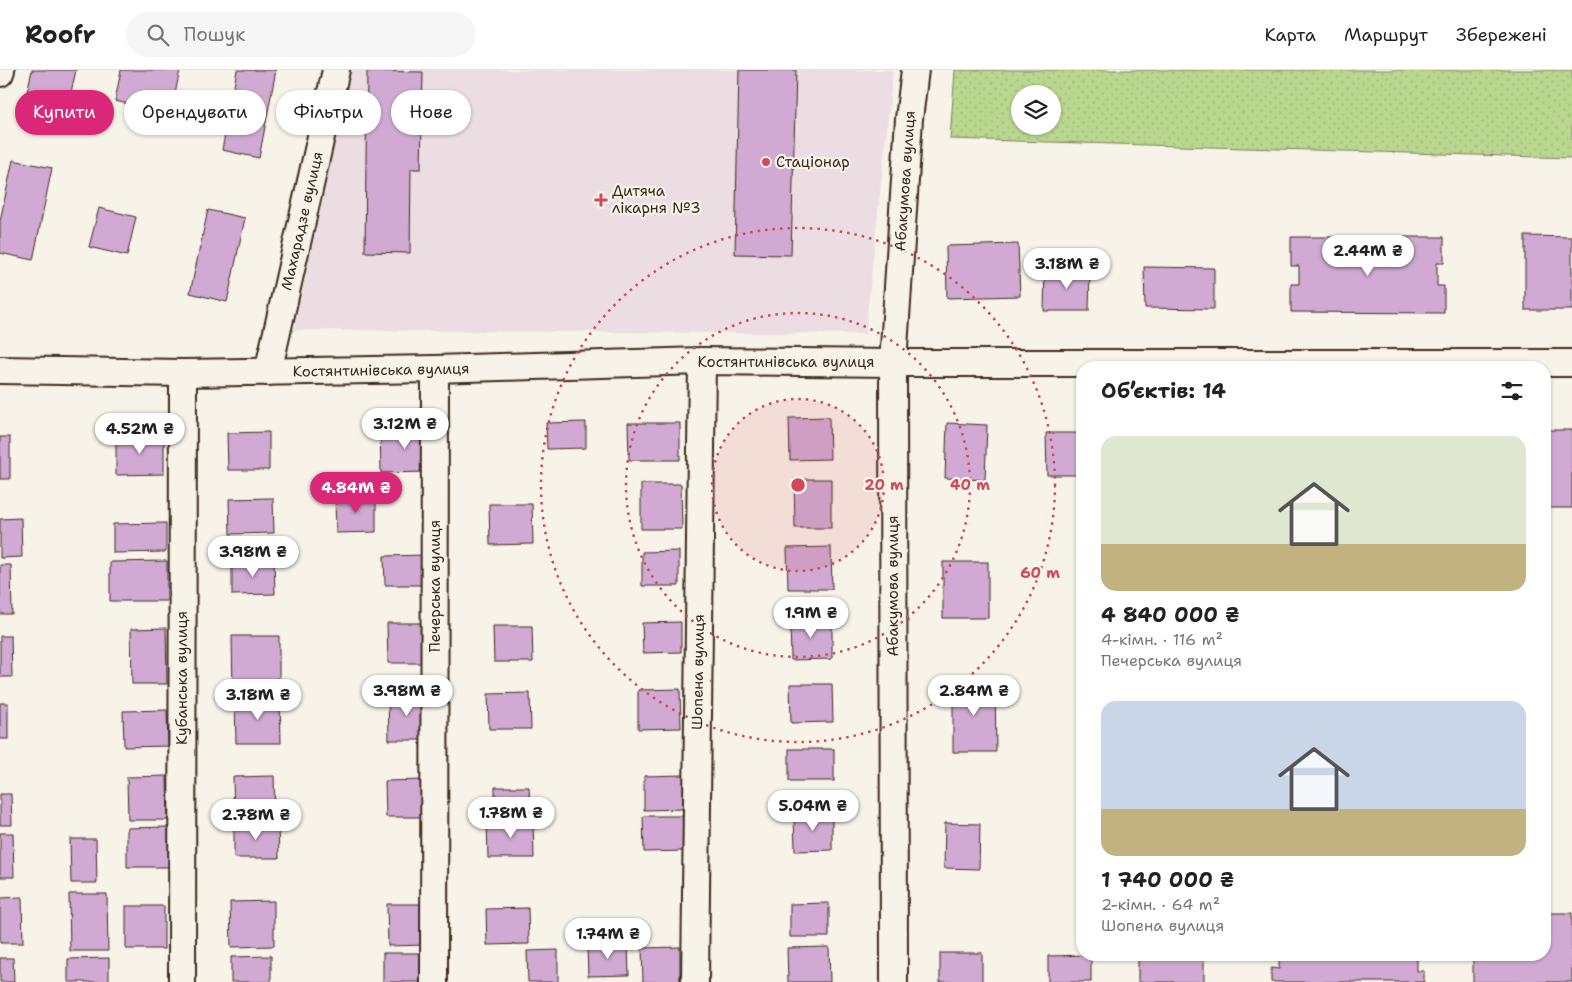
<!DOCTYPE html>
<html lang="uk">
<head>
<meta charset="utf-8">
<style>
	body { margin:0; font-family:"Shantell Sans",sans-serif; background:#f6f6f6; color:#222; height:100vh; display:flex; flex-direction:column; font-size:19px; white-space:nowrap }
	* { box-sizing:border-box; margin:0 }
	p { font-size:16px; color:#767676 }
	.icon { flex:none; width:28px; height:28px; fill:none; stroke:currentColor; stroke-width:2; stroke-linecap:round; stroke-linejoin:round }
	.map { position:relative; flex:1; overflow:hidden }
	.panel { position:absolute; left:1076px; top:291px; width:475px; height:600px; display:flex; flex-direction:column; background:#fff; border-radius:20px; box-shadow:0 1px 4px #0004 }
	.panel>* { flex:none }
	.guide { position:absolute; left:15px; top:20px; width:475px; height:45px; display:flex; gap:10px }
	.controls { position:absolute; left:1011px; top:15px; display:grid; gap:10px }
	.controls a { display:grid; place-items:center; width:50px; height:50px; border-radius:50%; background:#fff; box-shadow:0 1px 4px #0004; font-size:25px }
	.price { position:absolute; translate:-50% -42px; padding:0 11px; border-radius:18px; background:#fff; color:#222; font-size:16px; line-height:32px; filter:drop-shadow(0 1px 2px #0008) }
	.price::after { content:''; position:absolute; left:50%; top:30px; width:15px; height:11px; margin-left:-8px; background:inherit; clip-path:polygon(0 0,100% 0,50% 100%) }
	.price.selected { background:#db2777; color:#fff }
	ul { padding:0; list-style:none }
	li { display:grid; align-content:center; gap:10px; height:265px; padding:0 25px }
	li span { display:grid; place-items:center; height:155px; border-radius:15px; color:#555 }
	li>.icon { margin-inline-start:auto }
	span .icon { width:90px; height:90px; fill:#fffc; stroke-width:1 }
	li b { font-size:21px }
	h2 { display:flex; justify-content:space-between; align-items:center; height:60px; padding:0 25px; font-size:21px }
	.pill { padding:0 18px; border-radius:22px; background:#fff; box-shadow:0 1px 4px #0004; font-size:18px; line-height:45px }
	.pill.selected { background:#db2777; color:#fff }
	header { display:flex; align-items:center; gap:30px; box-sizing:border-box; height:70px; padding:0 25px; background:#fff; border-bottom:1px solid #e0e0e0 }
	header strong { font-size:24px }
	nav { display:flex; gap:28px; margin-inline-start:auto; font-size:18px }
	.search { width:350px; height:45px; background:#f6f6f6; display:flex; align-items:center; gap:12px; box-sizing:border-box; padding:0 18px; border-radius:28px; color:#767676; font-size:19px }
	.map>svg:first-child { display:block }
	.built { fill:#ebdde1 }
	.park { fill:url(#park-dots); stroke:#7a8056; fill-rule:evenodd }
	.building { fill:#d0aad2; stroke:#3b2a1e }
	.lines { fill:none; stroke-linecap:round; stroke-linejoin:round }
	.street-casing { stroke:#3b2a1e; stroke-width:30 }
	.street { stroke:#f7f3e8; stroke-width:26 }
	.ring { fill:none; stroke:#d1495b; stroke-width:2.5; stroke-dasharray:2.5 5 }
	.poi-dot { fill:#d1495b; stroke:#f7f3e8; stroke-width:2 }
	.labels { text-anchor:middle; dominant-baseline:central; stroke-width:4.5; stroke-linejoin:round; paint-order:stroke }
	.poi-label { font-size:15px; fill:#3b2a1e; stroke:#f7f3e8; text-anchor:start }
	.street-label { font-size:15px; fill:#3b2a1e; stroke:#f7f3e8 }
	.centre { fill:#d1495b; stroke:#f7f3e8; stroke-width:2.5 }
	.ring-label { font-size:15px; text-anchor:middle; font-weight:bold; fill:#d1495b; stroke:#f7f3e8; stroke-width:4.5; stroke-linejoin:round; paint-order:stroke }
</style>
</head>
<body>
<header>
<strong>Roofr</strong>
<div class="search"><svg class="icon" aria-label="search" viewBox="0 0 24 24"><circle cx="10" cy="10" r="6"/><path d="M15 15l6 6"/></svg>Пошук</div>
<nav><a>Карта</a><a>Маршрут</a><a>Збережені</a></nav>
</header>
<div class="map">
<svg width="1572" height="912" viewBox="0 0 1572 912">
	<defs>
		<pattern id="park-dots" width="8" height="8" patternUnits="userSpaceOnUse" patternTransform="scale(1.25)"><rect width="8" height="8" fill="#b9d78f"/><path d="M2 2h.1M6 6h.1" fill="none" stroke="#a0b97b" stroke-width="1.8" stroke-linecap="round"/></pattern>
	</defs>
	<rect width="100%" height="100%" fill="#f7f3e8"/>
	<filter id="ink" filterUnits="userSpaceOnUse"><feTurbulence type="fractalNoise" baseFrequency=".02" numOctaves="2"/><feDisplacementMap in="SourceGraphic" scale="10" xChannelSelector="R" yChannelSelector="G"/><feConvolveMatrix kernelMatrix="1 2 1 2 8 2 1 2 1" color-interpolation-filters="sRGB"/></filter>
	<g filter="url(#ink)">
		<polygon class="built" points="351,0 893,0 865,264 294,260"/>
		<path class="park" d="M955 0H1572V88L950 69ZM1020 24H1052V56H1020Z"/>
		<g class="building">
			<polygon points="32,0 76,0 67,40 25,31"/>
			<polygon points="121,0 180,0 171,43 115,31"/>
			<polygon points="237,0 276,0 259,88 222,80"/>
			<polygon points="739,0 796,0 791,185 735,184"/>
			<polygon points="367,1 423,2 421,99 411,99 410,183 365,182"/>
			<polygon points="13,90 52,98 33,190 0,183 0,151"/>
			<polygon points="99,138 136,147 127,186 89,177"/>
			<polygon points="208,140 245,148 227,232 190,223"/>
			<polygon points="1525,166 1572,167 1572,240 1525,240"/>
			<polygon points="1291,167 1335,167 1335,179 1396,179 1396,167 1444,167 1444,193 1437,193 1437,216 1444,216 1444,243 1291,242 1291,214 1299,214 1299,196 1291,196"/>
			<polygon points="1018,174 1020,226 947,228 946,176"/>
			<polygon points="1144,197 1214,198 1214,239 1145,238"/>
			<polygon points="1045,198 1090,199 1089,241 1044,241"/>
			<polygon points="829,347 830,389 790,390 789,348"/>
			<polygon points="586,352 586,378 547,379 546,353"/>
			<polygon points="628,353 680,353 680,390 629,390"/>
			<polygon points="947,353 987,355 985,410 945,408"/>
			<polygon points="380,357 429,357 430,402 381,403"/>
			<rect x="1545" y="360" width="27" height="78"/>
			<polygon points="269,362 269,400 228,400 227,363"/>
			<polygon points="1046,363 1082,363 1082,405 1047,405"/>
			<polygon points="116,366 164,366 164,404 116,405"/>
			<rect x="0" y="367" width="10" height="42"/>
			<polygon points="794,409 831,409 831,458 795,458"/>
			<polygon points="641,414 681,414 682,459 641,459"/>
			<polygon points="376,425 376,462 336,463 335,426"/>
			<polygon points="273,428 274,463 230,464 229,429"/>
			<polygon points="489,434 532,434 533,474 490,475"/>
			<polygon points="21,448 22,487 0,488 0,449"/>
			<polygon points="166,453 166,482 113,483 113,454"/>
			<polygon points="831,477 832,519 788,519 787,478"/>
			<polygon points="679,481 679,516 642,516 642,482"/>
			<polygon points="428,485 428,515 385,515 384,486"/>
			<polygon points="274,490 275,524 232,525 232,491"/>
			<polygon points="167,491 167,531 110,531 110,492"/>
			<rect x="943" y="492" width="45" height="56"/>
			<polygon points="0,495 11,495 12,544 0,544"/>
			<polygon points="832,549 832,589 791,590 790,550"/>
			<polygon points="681,552 681,582 643,583 642,553"/>
			<polygon points="387,553 430,553 430,593 388,593"/>
			<polygon points="493,556 532,556 533,592 494,592"/>
			<polygon points="166,558 167,614 132,614 131,559"/>
			<polygon points="0,566 11,566 12,607 0,607"/>
			<polygon points="232,566 279,566 279,623 233,623"/>
			<polygon points="953,612 995,612 996,682 953,682"/>
			<polygon points="790,614 832,614 833,652 791,653"/>
			<polygon points="680,619 681,658 638,659 638,620"/>
			<polygon points="530,623 531,659 489,659 488,624"/>
			<polygon points="425,624 426,670 389,670 388,625"/>
			<polygon points="280,629 281,673 236,673 235,630"/>
			<rect x="0" y="633" width="8" height="36"/>
			<polygon points="167,640 168,676 124,677 123,641"/>
			<rect x="789" y="679" width="45" height="32"/>
			<polygon points="684,705 684,739 644,740 644,706"/>
			<polygon points="167,706 168,750 128,750 127,707"/>
			<polygon points="274,706 275,748 234,749 233,707"/>
			<polygon points="425,710 425,747 386,747 385,711"/>
			<polygon points="495,717 529,717 530,743 495,743"/>
			<polygon points="0,724 11,724 12,755 0,755"/>
			<polygon points="794,743 832,743 832,780 795,781"/>
			<polygon points="643,746 684,746 684,781 644,782"/>
			<polygon points="533,750 534,788 488,788 487,751"/>
			<polygon points="278,753 279,788 234,788 234,754"/>
			<polygon points="945,753 980,754 979,799 944,798"/>
			<polygon points="168,757 169,797 127,797 127,758"/>
			<polygon points="0,763 13,763 14,807 0,807"/>
			<polygon points="70,769 96,769 97,813 71,813"/>
			<polygon points="69,824 107,824 108,881 70,881"/>
			<polygon points="22,827 23,873 0,873 0,828"/>
			<polygon points="274,831 274,876 231,877 230,832"/>
			<polygon points="829,833 829,867 790,867 790,834"/>
			<polygon points="387,834 424,834 425,875 388,876"/>
			<rect x="126" y="836" width="38" height="43"/>
			<polygon points="528,838 529,874 487,875 486,839"/>
			<polygon points="1545,843 1572,843 1572,912 1473,912 1473,885 1545,885"/>
			<polygon points="628,874 629,905 588,906 587,875"/>
			<polygon points="680,877 680,912 643,912 642,878"/>
			<polygon points="829,877 830,912 788,912 787,878"/>
			<polygon points="558,880 558,912 528,912 527,881"/>
			<rect x="383" y="883" width="42" height="29"/>
			<rect x="940" y="883" width="42" height="29"/>
			<polygon points="1091,885 1091,912 1048,912 1048,886"/>
			<rect x="1138" y="885" width="66" height="27"/>
			<polygon points="1279,885 1417,885 1417,901 1424,901 1424,912 1271,912 1271,898 1279,899"/>
			<polygon points="271,886 271,912 231,912 231,887"/>
			<polygon points="0,888 13,888 14,912 0,912"/>
			<polygon points="109,888 109,912 68,912 68,889"/>
		</g>
		<g class="lines">
			<defs>
				<g id="street">
					<polyline points="0,3 1,0"/>
					<polyline points="0,300 183,303 435,299 702,291 893,293 1572,293"/>
					<polyline points="268,302 336,0"/>
					<polyline points="182,912 183,303"/>
					<polyline points="434,912 435,299"/>
					<polyline points="695,912 702,291"/>
					<polyline points="894,912 893,293 909,49 915,0"/>
				</g>
			</defs>
			<use href="#street" class="street-casing"/>
			<use href="#street" class="street"/>
		</g>
	</g>
	<circle cx="798" cy="415" r="86" fill="#d1495b" fill-opacity=".12"/>
	<g class="ring">
		<circle cx="798" cy="415" r="86"/>
		<circle cx="798" cy="415" r="172"/>
		<circle cx="798" cy="415" r="257"/>
	</g>
	<g class="poi-dot">
		<circle cx="766" cy="92" r="5"/>
		<path d="M598.5 122.5h5v5h5v5h-5v5h-5v-5h-5v-5h5z"/>
	</g>
	<g class="labels">
		<g class="poi-label">
			<text x="776" y="92">Стаціонар</text>
			<text x="612" y="121">Дитяча<tspan x="612" dy="17">лікарня №3</tspan></text>
		</g>
		<g class="street-label">
			<text transform="translate(905 111) rotate(-86)">Абакумова вулиця</text>
			<text transform="translate(302 151) rotate(-77)">Махарадзе вулиця</text>
			<text x="786" y="292">Костянтинівська вулиця</text>
			<text transform="translate(381 300) rotate(-1)">Костянтинівська вулиця</text>
			<text transform="translate(435 516) rotate(-90)">Печерська вулиця</text>
			<text transform="translate(893 516) rotate(-90)">Абакумова вулиця</text>
			<text transform="translate(698 602) rotate(-89)">Шопена вулиця</text>
			<text transform="translate(182 608) rotate(-90)">Кубанська вулиця</text>
		</g>
	</g>
	<circle cx="798" cy="415" r="8" class="centre"/>
	<g class="ring-label">
		<text x="884" y="420">20 m</text>
		<text x="970" y="420">40 m</text>
		<text x="1040" y="508">60 m</text>
	</g>
</svg>
<div class="controls">
<a><svg class="icon" aria-label="layers" viewBox="0 0 24 24"><path d="M12 4l9 5-9 5-9-5zM3 14l9 5 9-5"/></svg></a>
</div>
<b class="price" style="left:1368px;top:207px">2.44M ₴</b>
<b class="price" style="left:1067px;top:220px">3.18M ₴</b>
<b class="price" style="left:405px;top:380px">3.12M ₴</b>
<b class="price" style="left:140px;top:385px">4.52M ₴</b>
<b class="price selected" style="left:356px;top:444px">4.84M ₴</b>
<b class="price" style="left:253px;top:508px">3.98M ₴</b>
<b class="price" style="left:811px;top:569px">1.9M ₴</b>
<b class="price" style="left:407px;top:647px">3.98M ₴</b>
<b class="price" style="left:974px;top:647px">2.84M ₴</b>
<b class="price" style="left:258px;top:651px">3.18M ₴</b>
<b class="price" style="left:813px;top:762px">5.04M ₴</b>
<b class="price" style="left:511px;top:769px">1.78M ₴</b>
<b class="price" style="left:256px;top:771px">2.78M ₴</b>
<b class="price" style="left:608px;top:890px">1.74M ₴</b>
<div class="guide">
<a class="pill selected">Купити</a>
<a class="pill">Орендувати</a>
<a class="pill">Фільтри</a>
<a class="pill">Нове</a>
</div>
<section class="panel">
<h2>Об’єктів: 14<svg class="icon" aria-label="filters" viewBox="0 0 24 24"><path d="M4 7h16M4 17h16"/><circle cx="9" cy="7" r="2"/><circle cx="15" cy="17" r="2"/></svg></h2>
<ul>
<li><span style="background:linear-gradient(#dfe7d0 70%,#c2b280 0)"><svg class="icon" aria-label="home" viewBox="0 0 24 24"><path d="M3 11l9-7 9 7M6 9v11h12V9"/></svg></span><div><b>4 840 000 ₴</b><p>4-кімн. · 116 m²</p><p>Печерська вулиця</p></div></li>
<li><span style="background:linear-gradient(#c9d6e8 70%,#c2b280 0)"><svg class="icon" aria-label="home" viewBox="0 0 24 24"><path d="M3 11l9-7 9 7M6 9v11h12V9"/></svg></span><div><b>1 740 000 ₴</b><p>2-кімн. · 64 m²</p><p>Шопена вулиця</p></div></li>
</ul>
</section>
</div>
</body>
</html>
